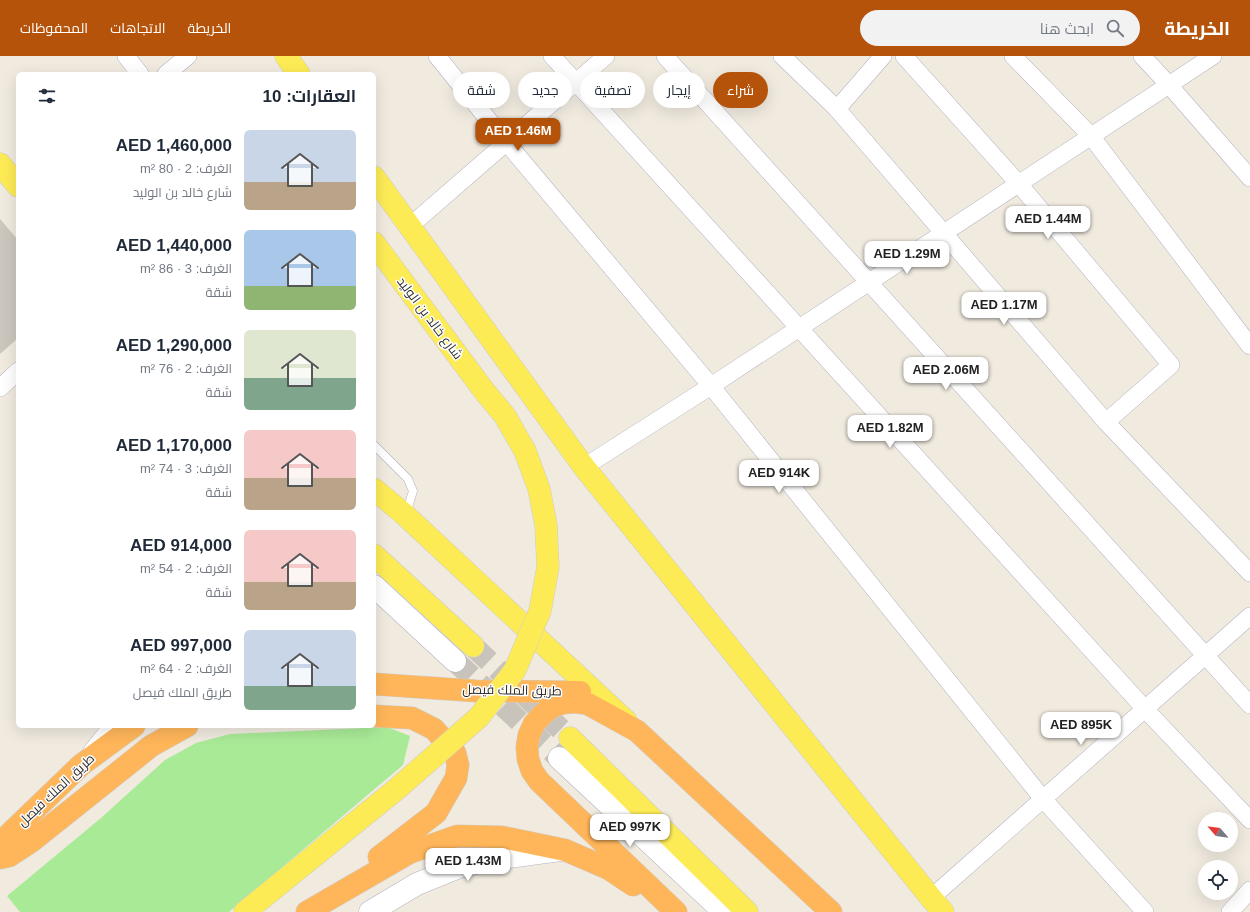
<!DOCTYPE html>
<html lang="ar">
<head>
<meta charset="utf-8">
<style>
	body { margin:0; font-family:Helvetica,Cairo,sans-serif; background:#f2f2f3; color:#1f2937; direction:rtl; height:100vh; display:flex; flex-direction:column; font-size:15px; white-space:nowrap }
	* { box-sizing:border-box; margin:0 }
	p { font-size:13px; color:#747a83 }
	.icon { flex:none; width:22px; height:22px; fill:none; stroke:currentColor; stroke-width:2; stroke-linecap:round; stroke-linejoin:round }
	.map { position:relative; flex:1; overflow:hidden; direction:ltr }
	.sheet { position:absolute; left:16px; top:16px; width:360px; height:656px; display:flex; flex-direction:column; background:#fff; border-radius:6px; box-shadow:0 4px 16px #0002; direction:rtl }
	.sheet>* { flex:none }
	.banner { position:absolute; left:388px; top:16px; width:380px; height:36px; direction:rtl; display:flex; gap:8px }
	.needle { width:26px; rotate:298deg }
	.tools { position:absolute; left:1198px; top:756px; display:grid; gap:8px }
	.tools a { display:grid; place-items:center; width:40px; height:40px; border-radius:50%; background:#fff; box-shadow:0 4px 16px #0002; font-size:20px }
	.price { position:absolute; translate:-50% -34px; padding:0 9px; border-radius:8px; background:#fff; color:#222; font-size:13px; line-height:26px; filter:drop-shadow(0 1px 2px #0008) }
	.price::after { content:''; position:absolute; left:50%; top:24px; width:12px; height:9px; margin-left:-6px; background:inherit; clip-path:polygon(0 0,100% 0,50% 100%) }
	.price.current { background:#b45309; color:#fff }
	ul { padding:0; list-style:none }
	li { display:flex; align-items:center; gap:12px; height:100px; padding:0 20px }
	li span { display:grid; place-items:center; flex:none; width:112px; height:80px; border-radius:6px; color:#555 }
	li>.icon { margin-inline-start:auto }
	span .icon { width:48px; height:48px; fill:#fffc; stroke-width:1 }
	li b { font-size:17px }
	h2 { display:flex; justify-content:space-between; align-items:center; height:48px; padding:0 20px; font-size:17px }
	.chip { padding:0 14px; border-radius:18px; background:#fff; box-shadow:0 4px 16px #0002; font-size:14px; line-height:36px }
	.chip.current { background:#b45309; color:#fff }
	header { display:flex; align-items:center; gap:24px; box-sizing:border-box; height:56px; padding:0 20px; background:#b45309; color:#fff }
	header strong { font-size:19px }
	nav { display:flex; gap:22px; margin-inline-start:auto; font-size:14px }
	.search { width:280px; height:36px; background:#f2f2f3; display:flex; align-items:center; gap:10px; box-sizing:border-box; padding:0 14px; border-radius:22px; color:#747a83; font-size:15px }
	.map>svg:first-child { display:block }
	.green { fill:#a9ea97 }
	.building { fill:#cbc7be }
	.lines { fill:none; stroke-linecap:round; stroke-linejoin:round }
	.secondary-tunnel { stroke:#c9c4bb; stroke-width:22; stroke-dasharray:22 11; stroke-linecap:butt }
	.primary-tunnel { stroke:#c9c4bb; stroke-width:22; stroke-dasharray:22 11; stroke-linecap:butt }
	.lane-casing { stroke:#b3b3c2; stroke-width:9 }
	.street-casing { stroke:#b3b3c2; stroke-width:18 }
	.secondary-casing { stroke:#b3b3c2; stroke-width:23 }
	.primary-casing { stroke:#cdcdcd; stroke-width:23 }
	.highway-casing { stroke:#cdcdcd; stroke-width:23 }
	.lane { stroke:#fff; stroke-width:8 }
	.street { stroke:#fff; stroke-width:17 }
	.secondary { stroke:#fff; stroke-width:22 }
	.primary { stroke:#fdeb56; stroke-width:22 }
	.highway { stroke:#ffb65a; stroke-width:22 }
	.primary-bridge-casing { stroke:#cdcdcd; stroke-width:23; stroke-linecap:butt }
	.primary-bridge { stroke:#fdeb56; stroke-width:22 }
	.labels { text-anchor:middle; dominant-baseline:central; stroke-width:3; stroke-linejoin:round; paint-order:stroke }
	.street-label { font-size:13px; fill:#2d2d2d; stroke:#fff }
</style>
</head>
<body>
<header>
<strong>الخريطة</strong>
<div class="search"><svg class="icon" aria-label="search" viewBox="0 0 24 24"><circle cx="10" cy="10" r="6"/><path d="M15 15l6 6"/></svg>ابحث هنا</div>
<nav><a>الخريطة</a><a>الاتجاهات</a><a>المحفوظات</a></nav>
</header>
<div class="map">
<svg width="1250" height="856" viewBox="0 0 1250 856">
	<rect width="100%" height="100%" fill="#f0eadf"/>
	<polygon class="green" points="387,671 410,680 403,709 229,856 20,856 7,840 101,762 165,704 196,687 230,678"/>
	<polygon class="building" points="0,163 18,184 18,282 0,298"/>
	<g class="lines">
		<polyline class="secondary-tunnel" points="455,605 559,702"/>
		<polyline class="primary-tunnel" points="473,590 570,682"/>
		<defs>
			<polyline id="lane" points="374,389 408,423 413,435 406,458"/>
			<g id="street">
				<polyline points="126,0 140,18"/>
				<polyline points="437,0 507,87 711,330 1043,743 1145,856"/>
				<polyline points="552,0 1145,653 1250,764"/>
				<polyline points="665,0 1250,649"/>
				<polyline points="782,0 837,53 1106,366 1250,517"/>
				<polyline points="904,0 1019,128 1171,309 1106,366"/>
				<polyline points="1013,0 1091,80 1250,290"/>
				<polyline points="1142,0 1169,29 1250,122"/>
				<polyline points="166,18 188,0"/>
				<polyline points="837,53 883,0"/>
				<polyline points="410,170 606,0"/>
				<polyline points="0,332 18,315"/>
				<polyline points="584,411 711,330 1213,0"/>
				<polyline points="92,695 112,670"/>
				<polyline points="931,842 1250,560"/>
				<polyline points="1230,856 1250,834"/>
			</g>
			<g id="secondary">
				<polyline points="374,530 455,605"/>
				<polyline points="559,702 724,856"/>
				<polyline points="370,856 417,828 459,811 488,804 560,794"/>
			</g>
			<g id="primary">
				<polyline points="286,0 299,18"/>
				<polyline points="0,108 18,130"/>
				<polyline points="374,121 584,411 931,842 943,856"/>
				<polyline points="374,187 485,336"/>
				<polyline points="374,433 405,459 626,665"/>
				<polyline points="374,499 473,590"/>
				<polyline points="570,682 747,856"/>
				<polyline points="245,856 398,732"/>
			</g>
			<g id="highway">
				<polyline points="374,628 476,635 580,636"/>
				<polyline points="374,660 412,662 434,673 455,697 458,709 456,722 436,757 379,801"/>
				<polyline points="0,787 81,709 134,670"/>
				<polyline points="0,802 9,800 32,785 151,690 187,670"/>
				<polyline points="307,856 409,797 457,780 502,781 565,794 609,813 633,829"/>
				<polyline points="676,856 539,725 532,715 528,703 527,691 529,679 534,668 542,659 552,651 563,647 575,646 588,648 637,675 831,856"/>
			</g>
		</defs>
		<use href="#lane" class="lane-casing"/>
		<use href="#street" class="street-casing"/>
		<use href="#secondary" class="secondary-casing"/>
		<use href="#primary" class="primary-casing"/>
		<use href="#highway" class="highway-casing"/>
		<use href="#lane" class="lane"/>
		<use href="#street" class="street"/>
		<use href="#secondary" class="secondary"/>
		<use href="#primary" class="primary"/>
		<use href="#highway" class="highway"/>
		<defs>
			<polyline id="primary-bridge" points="398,732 479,661 515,614 540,555 548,511 546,469 539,433 525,395 505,360 485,336"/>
		</defs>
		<use href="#primary-bridge" class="primary-bridge-casing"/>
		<use href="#primary-bridge" class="primary-bridge"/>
	</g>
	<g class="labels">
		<g class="street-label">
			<text transform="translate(430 262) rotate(53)">شارع خالد بن الوليد</text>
			<text transform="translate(512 634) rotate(1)">طريق الملك فيصل</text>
			<text transform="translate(56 734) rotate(-43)">طريق الملك فيصل</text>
		</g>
	</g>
</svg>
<div class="tools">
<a><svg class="needle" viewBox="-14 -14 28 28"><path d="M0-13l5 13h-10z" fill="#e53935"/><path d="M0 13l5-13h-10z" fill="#747a83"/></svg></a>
<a><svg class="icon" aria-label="locate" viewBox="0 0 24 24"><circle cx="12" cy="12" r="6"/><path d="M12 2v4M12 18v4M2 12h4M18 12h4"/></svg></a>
</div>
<b class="price current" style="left:518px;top:96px">AED 1.46M</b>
<b class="price" style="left:1048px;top:184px">AED 1.44M</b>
<b class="price" style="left:907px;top:219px">AED 1.29M</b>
<b class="price" style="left:1004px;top:270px">AED 1.17M</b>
<b class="price" style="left:946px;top:335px">AED 2.06M</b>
<b class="price" style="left:890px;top:393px">AED 1.82M</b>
<b class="price" style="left:779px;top:438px">AED 914K</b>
<b class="price" style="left:1081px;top:690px">AED 895K</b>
<b class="price" style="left:630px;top:792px">AED 997K</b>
<b class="price" style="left:468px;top:826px">AED 1.43M</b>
<div class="banner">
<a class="chip current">شراء</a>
<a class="chip">إيجار</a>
<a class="chip">تصفية</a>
<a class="chip">جديد</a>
<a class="chip">شقة</a>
</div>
<section class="sheet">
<h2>العقارات: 10<svg class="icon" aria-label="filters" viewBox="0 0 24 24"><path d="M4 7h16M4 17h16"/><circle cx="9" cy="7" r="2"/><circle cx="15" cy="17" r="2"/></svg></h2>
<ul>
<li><span style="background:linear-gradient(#c9d6e8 65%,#b9a48a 0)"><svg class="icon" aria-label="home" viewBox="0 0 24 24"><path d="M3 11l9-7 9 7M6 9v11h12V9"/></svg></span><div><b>AED 1,460,000</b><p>الغرف: 2 · 80 m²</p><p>شارع خالد بن الوليد</p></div></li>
<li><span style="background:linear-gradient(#a9c7e8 70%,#8fb573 0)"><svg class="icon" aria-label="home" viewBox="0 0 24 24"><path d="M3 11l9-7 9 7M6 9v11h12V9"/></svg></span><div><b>AED 1,440,000</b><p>الغرف: 3 · 86 m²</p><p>شقة</p></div></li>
<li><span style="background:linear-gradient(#dfe7d0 60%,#7fa58c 0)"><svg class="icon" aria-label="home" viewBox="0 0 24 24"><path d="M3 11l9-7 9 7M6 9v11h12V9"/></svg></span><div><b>AED 1,290,000</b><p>الغرف: 2 · 76 m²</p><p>شقة</p></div></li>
<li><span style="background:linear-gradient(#f6c9c9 60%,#b9a48a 0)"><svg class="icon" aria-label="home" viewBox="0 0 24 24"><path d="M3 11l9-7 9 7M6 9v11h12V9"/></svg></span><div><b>AED 1,170,000</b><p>الغرف: 3 · 74 m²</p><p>شقة</p></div></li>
<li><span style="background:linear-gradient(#f6c9c9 65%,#b9a48a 0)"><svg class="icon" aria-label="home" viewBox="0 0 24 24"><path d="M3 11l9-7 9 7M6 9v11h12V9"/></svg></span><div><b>AED 914,000</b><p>الغرف: 2 · 54 m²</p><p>شقة</p></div></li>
<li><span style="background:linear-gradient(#c9d6e8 70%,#7fa58c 0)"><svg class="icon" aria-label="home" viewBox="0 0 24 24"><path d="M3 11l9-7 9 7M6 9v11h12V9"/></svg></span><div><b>AED 997,000</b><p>الغرف: 2 · 64 m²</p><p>طريق الملك فيصل</p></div></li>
</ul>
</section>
</div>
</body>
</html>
